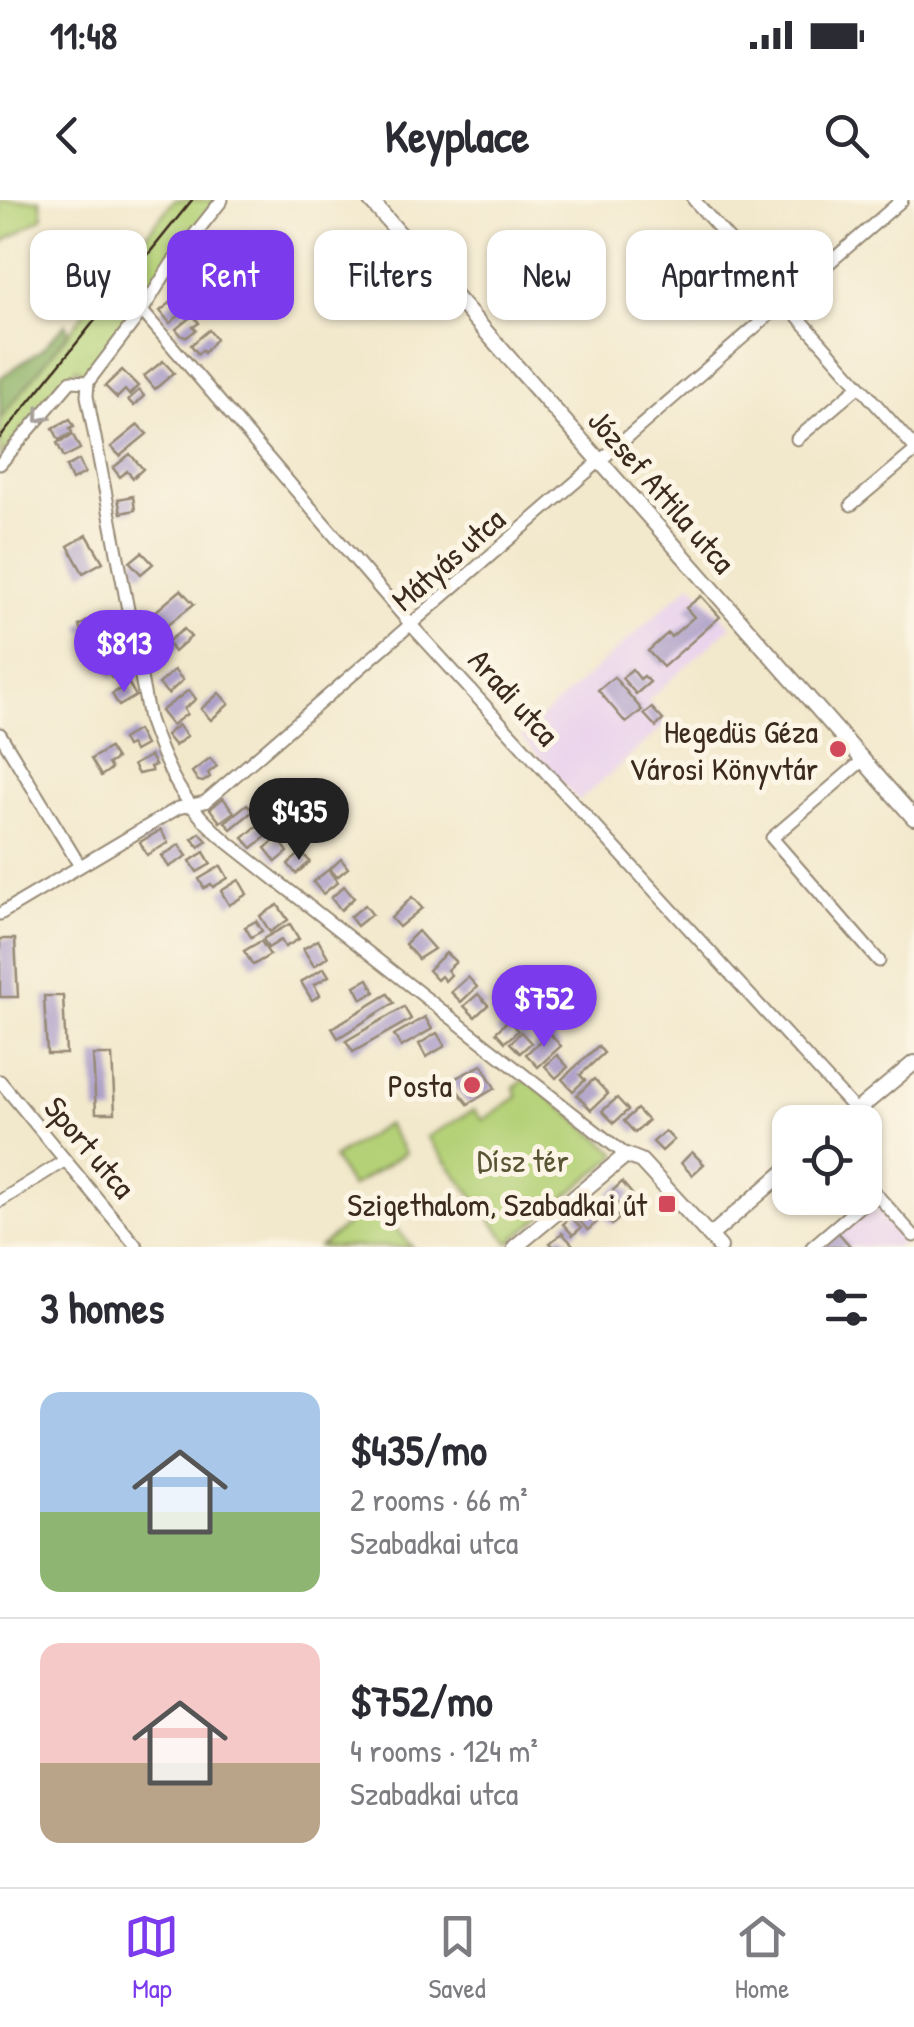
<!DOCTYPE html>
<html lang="en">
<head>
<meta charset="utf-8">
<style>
	body { margin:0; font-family:"Patrick Hand",sans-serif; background:#f2f2f3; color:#2b2b33; height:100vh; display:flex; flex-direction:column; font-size:38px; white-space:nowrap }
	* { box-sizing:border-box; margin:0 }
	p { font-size:32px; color:#7c7c81 }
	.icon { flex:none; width:55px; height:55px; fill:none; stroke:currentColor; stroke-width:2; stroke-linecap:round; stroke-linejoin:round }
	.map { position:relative; height:1047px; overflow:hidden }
	.details { display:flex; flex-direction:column; background:#fff; flex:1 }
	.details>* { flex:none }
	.banner { position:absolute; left:30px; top:30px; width:855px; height:90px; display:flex; gap:20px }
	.tools { position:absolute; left:772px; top:905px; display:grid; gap:20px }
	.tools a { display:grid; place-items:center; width:110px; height:110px; border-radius:20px; background:#fff; box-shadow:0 2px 8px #0004; font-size:50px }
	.price { position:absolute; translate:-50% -85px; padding:0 22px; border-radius:35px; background:#7c3aed; color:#fff; font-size:32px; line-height:65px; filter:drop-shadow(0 2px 5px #0008) }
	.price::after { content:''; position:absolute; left:50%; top:60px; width:30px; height:22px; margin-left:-15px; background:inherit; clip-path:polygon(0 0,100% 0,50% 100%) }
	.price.selected { background:#222; color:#fff }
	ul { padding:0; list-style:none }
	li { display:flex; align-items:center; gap:30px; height:250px; padding:0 40px }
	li+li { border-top:2px solid #e1e1e2 }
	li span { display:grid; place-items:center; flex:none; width:280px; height:200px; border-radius:20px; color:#555 }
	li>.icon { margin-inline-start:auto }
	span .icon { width:120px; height:120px; fill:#fffc; stroke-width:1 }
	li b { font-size:42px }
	h2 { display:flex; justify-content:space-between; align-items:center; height:120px; padding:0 40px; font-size:42px }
	.pill { padding:0 35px; border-radius:20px; background:#fff; box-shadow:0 2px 8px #0004; font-size:35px; line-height:90px }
	.pill.selected { background:#7c3aed; color:#fff }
	.status { display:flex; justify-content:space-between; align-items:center; height:70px; padding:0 50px; background:#fff; direction:ltr }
	.status svg { height:28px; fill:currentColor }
	header { display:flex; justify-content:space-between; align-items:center; height:130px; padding:0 40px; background:#fff; font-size:45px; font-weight:700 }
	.dock { display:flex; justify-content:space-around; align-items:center; height:140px; border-top:2px solid #e1e1e2; background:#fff; font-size:28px; color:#7c7c81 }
	.dock a { display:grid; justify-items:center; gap:5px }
	.dock .selected { color:#7c3aed }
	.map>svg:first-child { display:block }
	.built { fill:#e9d2ed }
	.green { fill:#b4d177; stroke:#787e4a; stroke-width:2.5 }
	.forest { fill:#8fb368; stroke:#656e43; stroke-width:2.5 }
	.building { fill:#ada0c9 }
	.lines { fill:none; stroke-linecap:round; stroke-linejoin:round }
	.minor-casing { stroke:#968975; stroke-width:15 }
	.tertiary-casing { stroke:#968975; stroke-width:18 }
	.minor { stroke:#fff; stroke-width:11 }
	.tertiary { stroke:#fff; stroke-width:14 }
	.tram { stroke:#3b2a1e; stroke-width:2.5 }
	.oneway { stroke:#a79f9a }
	.poi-dot { fill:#d1495b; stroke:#fcf5e5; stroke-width:4 }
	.labels { text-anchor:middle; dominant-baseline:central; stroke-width:10; stroke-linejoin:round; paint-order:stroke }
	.street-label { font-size:32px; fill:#3b2a1e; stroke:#fcf5e5 }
	.poi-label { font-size:32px; fill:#3b2a1e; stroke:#fcf5e5; text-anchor:end }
	.park-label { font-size:32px; fill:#595434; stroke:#fcf5e5 }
</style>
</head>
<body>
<div class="status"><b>11:48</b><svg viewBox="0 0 49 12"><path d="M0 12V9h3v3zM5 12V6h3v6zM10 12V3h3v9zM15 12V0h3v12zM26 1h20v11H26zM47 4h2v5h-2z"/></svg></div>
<header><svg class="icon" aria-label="back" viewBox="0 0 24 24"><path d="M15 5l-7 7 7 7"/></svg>Keyplace<svg class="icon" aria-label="search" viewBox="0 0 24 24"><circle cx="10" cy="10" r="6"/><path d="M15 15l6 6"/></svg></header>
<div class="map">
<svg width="914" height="1047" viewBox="0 0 914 1047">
	<rect width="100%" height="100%" fill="#fcf5e5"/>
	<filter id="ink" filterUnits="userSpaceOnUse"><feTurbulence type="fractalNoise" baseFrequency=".01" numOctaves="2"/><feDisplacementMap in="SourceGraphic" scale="20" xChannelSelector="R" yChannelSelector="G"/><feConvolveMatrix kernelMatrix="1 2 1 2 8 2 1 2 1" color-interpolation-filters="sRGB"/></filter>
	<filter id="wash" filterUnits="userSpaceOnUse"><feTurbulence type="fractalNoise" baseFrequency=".0048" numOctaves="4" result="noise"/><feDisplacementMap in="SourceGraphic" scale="40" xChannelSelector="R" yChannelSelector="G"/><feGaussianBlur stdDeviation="2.25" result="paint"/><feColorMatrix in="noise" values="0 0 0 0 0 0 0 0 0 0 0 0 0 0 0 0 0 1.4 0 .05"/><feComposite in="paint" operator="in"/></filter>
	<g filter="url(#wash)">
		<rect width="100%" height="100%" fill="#f2e8cc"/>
		<g class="built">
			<polygon points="692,383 731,426 647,501 667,523 579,601 520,536"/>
			<polygon points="874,1004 905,1039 896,1047 817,1047 866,1005"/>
		</g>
		<g class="green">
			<polygon points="0,0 40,0 43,17 0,44"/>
			<polygon points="174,0 217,0 140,109 87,176 76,168 0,257 0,219"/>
			<polygon points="526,878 618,954 509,1043 427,937 474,910 483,920 518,896 514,888"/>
			<polygon points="387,924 405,953 351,987 333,958"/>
			<polygon points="375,1002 412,1047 319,1047"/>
		</g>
		<polygon class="forest" points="66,123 68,133 0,219 0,178 41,150"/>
		<g id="blocks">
			<g class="building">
				<polygon points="203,53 214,65 202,76 191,63"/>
				<polygon points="192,83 198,90 185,100 180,94"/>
				<polygon points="178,97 187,109 170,123 160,111"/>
				<polygon points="193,115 199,123 193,127 196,130 187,137 182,136 176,129"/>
				<polygon points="209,130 216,139 204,153 202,150 198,154 191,145"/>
				<polygon points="163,161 174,173 155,189 144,176"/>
				<polygon points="122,170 138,186 129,195 125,190 117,198 105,186"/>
				<polygon points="139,190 144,196 134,206 128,200"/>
				<polygon points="70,219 74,226 70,228 72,233 59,240 53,228"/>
				<polygon points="138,225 147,234 120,256 111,247"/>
				<polygon points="73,235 80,249 64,257 57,243"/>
				<polygon points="130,254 143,269 133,278 127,271 120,277 113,268"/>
				<polygon points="79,260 85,273 72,280 66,267"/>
				<polygon points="133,296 135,310 121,313 118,299"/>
				<polygon points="87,335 103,362 83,373 68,346"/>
				<polygon points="142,352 153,364 141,374 130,362"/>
				<polygon points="181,390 194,404 153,436 142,423"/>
				<polygon points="701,396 720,417 663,467 648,451 668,433 671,437 694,417 686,408"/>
				<polygon points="91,419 95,426 83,433 79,426"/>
				<polygon points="113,427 120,440 107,448 99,435"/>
				<polygon points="184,429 191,437 174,452 167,442"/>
				<polygon points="115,448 127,469 112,478 99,456"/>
				<polygon points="632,469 640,479 644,476 650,482 636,494 622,478"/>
				<polygon points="174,470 183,480 168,494 159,484"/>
				<polygon points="614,477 642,510 626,523 598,490"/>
				<polygon points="129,484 136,496 119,506 112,494"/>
				<polygon points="189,490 196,499 184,509 187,514 172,525 161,511"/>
				<polygon points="219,493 229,504 211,520 201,509"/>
				<polygon points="652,508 663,520 656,527 644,514"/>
				<polygon points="178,525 187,536 175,546 166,535"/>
				<polygon points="137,530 145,545 134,551 130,545 126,547 122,539"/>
				<polygon points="109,548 116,559 108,564 111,569 101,576 91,559"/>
				<polygon points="150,556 155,565 150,567 152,571 138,574 133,565"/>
				<polygon points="210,558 217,566 208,573 210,577 203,582 198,581 192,572"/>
				<polygon points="223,598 234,612 220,622 210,609"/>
				<polygon points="247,604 253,611 231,629 225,622"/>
				<polygon points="266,618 275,629 252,648 243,638"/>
				<polygon points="161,630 168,643 147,655 140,642"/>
				<polygon points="200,633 207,641 199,647 192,639"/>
				<polygon points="278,638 288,652 276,662 265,648"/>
				<polygon points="179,645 187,656 169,667 162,656"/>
				<polygon points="204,652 211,664 197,672 190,661"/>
				<polygon points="302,652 310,662 296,674 288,664"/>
				<polygon points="341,659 348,668 337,677 330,669"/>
				<polygon points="221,666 228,678 213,687 211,684 204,688 199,679"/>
				<polygon points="328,670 338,682 323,694 313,682"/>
				<polygon points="239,680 247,694 229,705 221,691"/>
				<polygon points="344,686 354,698 341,710 331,698"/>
				<polygon points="412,697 422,708 399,727 391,718"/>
				<polygon points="278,705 288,720 270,732 260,716"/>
				<polygon points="365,705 372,714 357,726 350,717"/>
				<polygon points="256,721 262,731 251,737 245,727"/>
				<polygon points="290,724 299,739 285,747 281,740 268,748 263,739"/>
				<polygon points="418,731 434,749 418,759 405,744"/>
				<polygon points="0,739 15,739 18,797 0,797"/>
				<polygon points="318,740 328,757 314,766 303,749"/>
				<polygon points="261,741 270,755 253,765 244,751"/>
				<polygon points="446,753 456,762 447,770 451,775 445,781 441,776 437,780 428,770"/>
				<polygon points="324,768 329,776 314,785 320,795 312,800 301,782"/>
				<polygon points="468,777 477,787 461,802 451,792"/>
				<polygon points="368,779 375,792 362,799 355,786"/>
				<polygon points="512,788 521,798 505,813 495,803"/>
				<polygon points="388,794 394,803 338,838 332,828"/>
				<polygon points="478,794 488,805 475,817 464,806"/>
				<polygon points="44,796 63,796 66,854 47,854"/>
				<polygon points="404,807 411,819 353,852 346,841"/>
				<polygon points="425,817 432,829 401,847 394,835"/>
				<polygon points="508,820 518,831 505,842 496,832"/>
				<polygon points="521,832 531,843 520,853 510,843"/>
				<polygon points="437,833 445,846 426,857 419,844"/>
				<polygon points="549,833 561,846 538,867 526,854"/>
				<polygon points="598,846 604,853 580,875 585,880 573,891 562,879"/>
				<polygon points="93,855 112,855 115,913 96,913"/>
				<polygon points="557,855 568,867 556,878 545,866"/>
				<polygon points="482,865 495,888 468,904 450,881"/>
				<polygon points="594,879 608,894 591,910 577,895"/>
				<polygon points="617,898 628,910 614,923 602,911"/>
				<polygon points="637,909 648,921 635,933 624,921"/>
				<polygon points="665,931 674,940 662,951 653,942"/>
				<polygon points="692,952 704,964 692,975 681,963"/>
				<polygon points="622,982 632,994 620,1006 609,994"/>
				<polygon points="589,1003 603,1017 588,1030 575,1016"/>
				<polygon points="608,1006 620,1018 612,1025 601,1013"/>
				<polygon points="571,1017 581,1028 573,1035 563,1024"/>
				<polygon points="837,1031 851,1047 818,1047"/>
				<polygon points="562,1033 575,1047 554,1047 550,1043"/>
			</g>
		</g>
	</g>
	<g filter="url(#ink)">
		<use href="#blocks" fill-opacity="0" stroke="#968975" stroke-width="2.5"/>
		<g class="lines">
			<defs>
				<g id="minor">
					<polyline points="694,0 914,247"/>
					<polyline points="142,111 412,426 856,911"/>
					<path d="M88 182 87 196 149 519C168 574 184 607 230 644L626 955"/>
					<polyline points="88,182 142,111 172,63 222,0"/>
					<polyline points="797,239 859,186"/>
					<polyline points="0,264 71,181 88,182"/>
					<polyline points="851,305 914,252"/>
					<polyline points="0,534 80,666"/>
					<polyline points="863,560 772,638 879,761"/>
					<polyline points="0,714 178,608 205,602 902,0"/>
					<polyline points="0,881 137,1047"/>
					<polyline points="0,1001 64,961"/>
					<polyline points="812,1047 875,993 914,1036"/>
				</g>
				<g id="tertiary">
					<polyline points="370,0 914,618"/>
					<polyline points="843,922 914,863"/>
					<polyline points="710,1036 790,967"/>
					<polyline points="515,1047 626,955 641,961 720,1047"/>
				</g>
			</defs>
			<use href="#minor" class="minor-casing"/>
			<use href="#tertiary" class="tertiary-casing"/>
			<use href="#minor" class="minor"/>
			<use href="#tertiary" class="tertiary"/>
			<polyline class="tram" points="0,238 192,0"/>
		</g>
		<defs><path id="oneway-chevron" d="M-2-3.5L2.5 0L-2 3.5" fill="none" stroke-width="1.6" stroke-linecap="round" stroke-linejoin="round" transform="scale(2.5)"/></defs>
		<use class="oneway" href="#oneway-chevron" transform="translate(41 216) rotate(130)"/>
	</g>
	<g class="poi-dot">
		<circle cx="838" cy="549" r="10"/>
		<circle cx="472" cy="885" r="10"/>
		<rect x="657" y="994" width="20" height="20" rx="5"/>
	</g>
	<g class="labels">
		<g class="street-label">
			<text transform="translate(662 291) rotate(49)">József Attila utca</text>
			<text transform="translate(448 359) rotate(-41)">Mátyás utca</text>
			<text transform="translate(514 497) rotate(48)">Aradi utca</text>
			<text transform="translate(90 947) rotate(50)">Sport utca</text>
		</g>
		<g class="poi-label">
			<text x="818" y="531">Hegedüs Géza<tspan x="818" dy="37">Városi Könyvtár</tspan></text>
			<text x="452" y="885">Posta</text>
			<text x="647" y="1004">Szigethalom, Szabadkai út</text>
		</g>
		<g class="park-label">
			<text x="523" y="960">Dísz tér</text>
		</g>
	</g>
</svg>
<div class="tools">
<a><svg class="icon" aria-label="locate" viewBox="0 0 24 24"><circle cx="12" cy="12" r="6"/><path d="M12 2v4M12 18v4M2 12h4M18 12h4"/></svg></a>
</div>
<b class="price" style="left:124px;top:495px">$813</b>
<b class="price selected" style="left:299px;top:663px">$435</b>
<b class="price" style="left:544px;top:850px">$752</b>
<div class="banner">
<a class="pill">Buy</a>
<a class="pill selected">Rent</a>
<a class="pill">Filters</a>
<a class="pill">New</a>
<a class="pill">Apartment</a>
</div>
</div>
<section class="details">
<h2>3 homes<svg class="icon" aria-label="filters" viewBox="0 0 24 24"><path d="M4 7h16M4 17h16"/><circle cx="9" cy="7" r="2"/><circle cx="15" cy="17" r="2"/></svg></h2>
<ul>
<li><span style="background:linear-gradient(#a9c7e8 60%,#8fb573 0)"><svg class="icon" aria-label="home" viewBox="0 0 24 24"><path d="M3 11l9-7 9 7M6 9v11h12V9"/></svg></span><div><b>$435/mo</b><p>2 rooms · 66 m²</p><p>Szabadkai utca</p></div></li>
<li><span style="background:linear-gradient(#f6c9c9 60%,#b9a48a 0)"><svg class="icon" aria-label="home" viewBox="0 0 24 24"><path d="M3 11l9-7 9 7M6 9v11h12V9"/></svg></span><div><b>$752/mo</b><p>4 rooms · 124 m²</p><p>Szabadkai utca</p></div></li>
</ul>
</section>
<nav class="dock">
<a class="selected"><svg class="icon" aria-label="map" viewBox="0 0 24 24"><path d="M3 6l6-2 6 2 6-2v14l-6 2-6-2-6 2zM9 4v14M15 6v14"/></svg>Map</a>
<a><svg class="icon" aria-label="saved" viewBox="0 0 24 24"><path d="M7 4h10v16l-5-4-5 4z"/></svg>Saved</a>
<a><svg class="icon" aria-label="home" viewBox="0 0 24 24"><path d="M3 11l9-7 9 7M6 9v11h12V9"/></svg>Home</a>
</nav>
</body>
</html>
